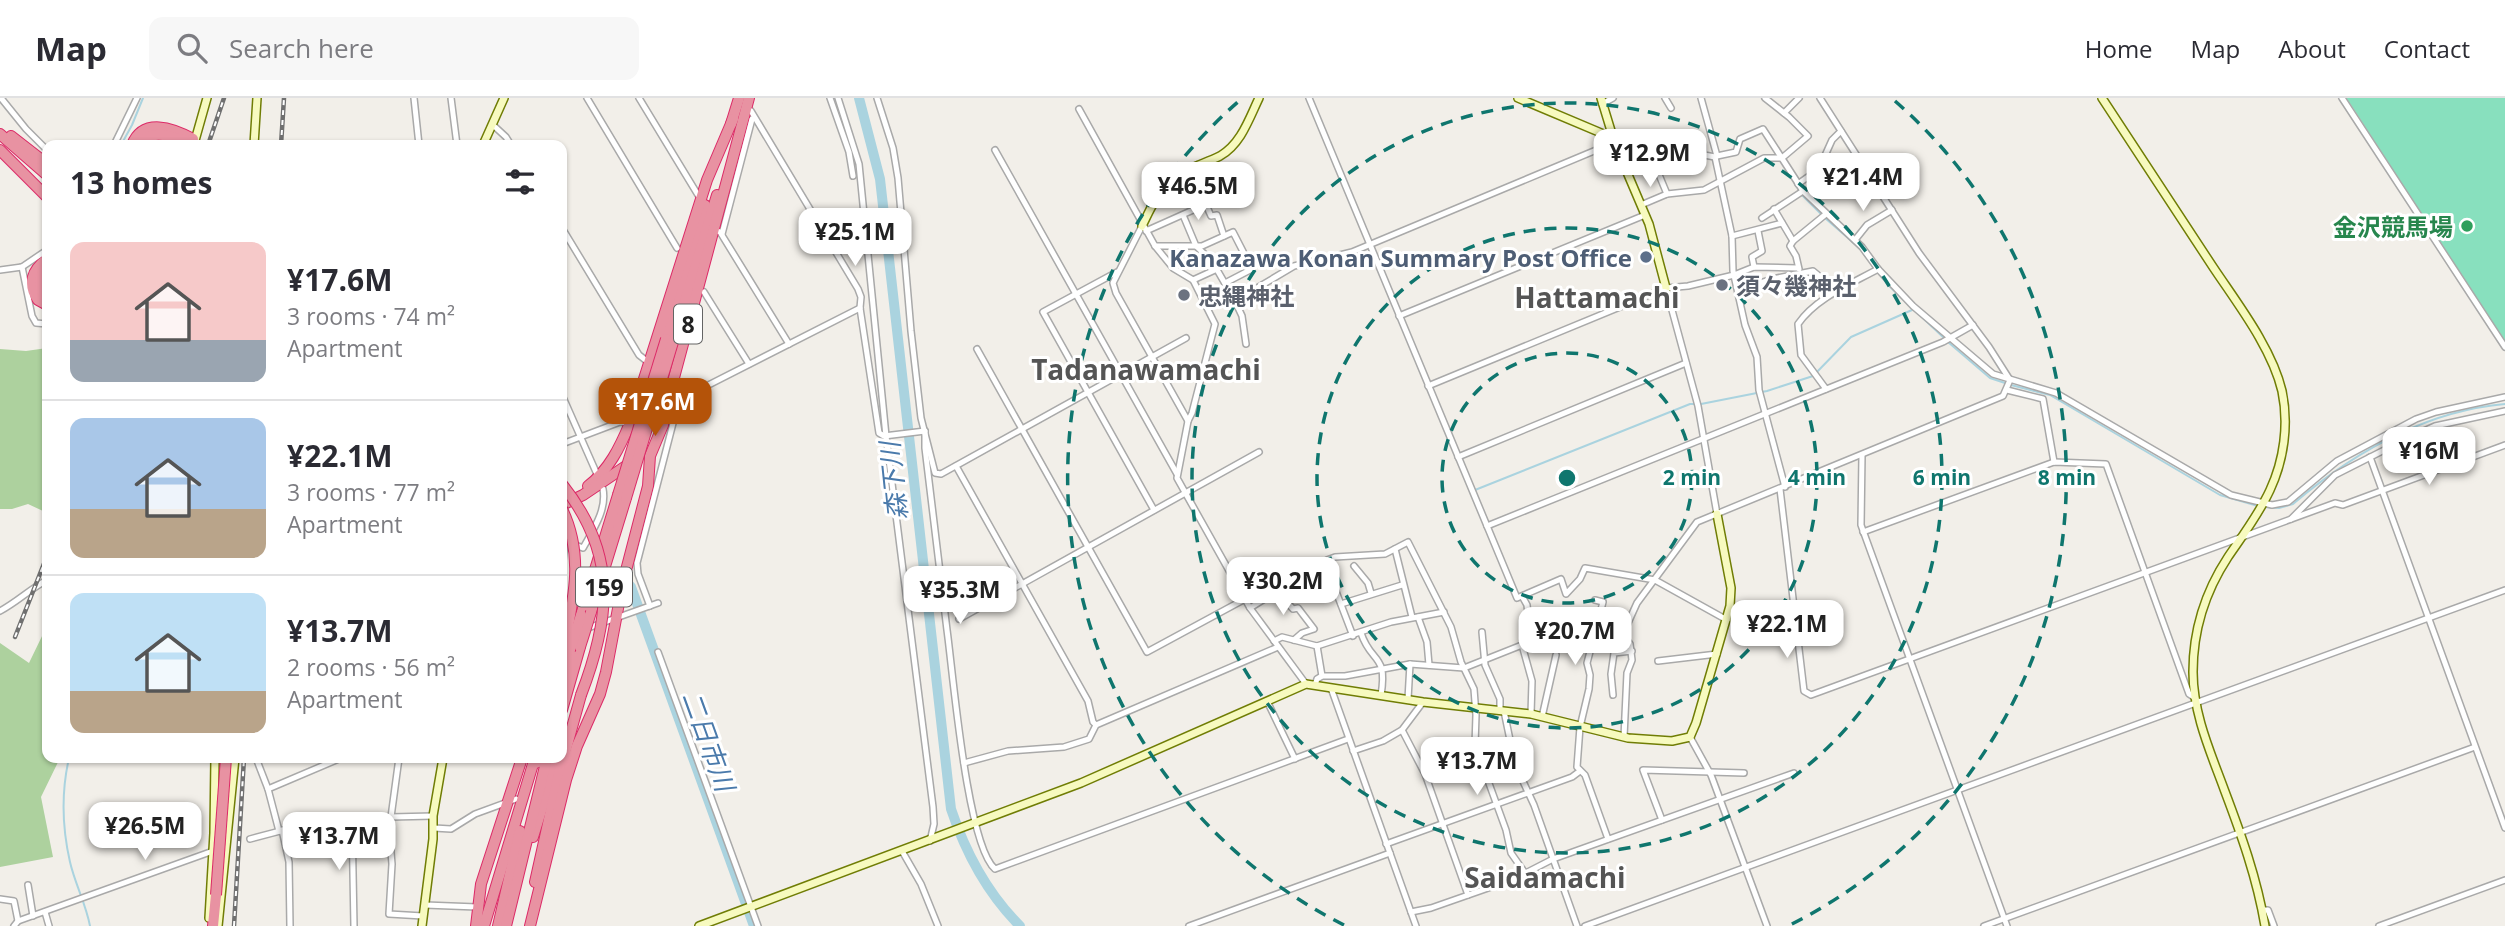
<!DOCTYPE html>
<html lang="en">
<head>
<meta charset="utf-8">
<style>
	body { margin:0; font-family:"Open Sans","Noto Sans JP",sans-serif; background:#f7f7f7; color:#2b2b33; height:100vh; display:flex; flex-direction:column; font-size:26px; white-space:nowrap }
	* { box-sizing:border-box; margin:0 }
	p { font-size:23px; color:#7c7c81 }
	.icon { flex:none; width:38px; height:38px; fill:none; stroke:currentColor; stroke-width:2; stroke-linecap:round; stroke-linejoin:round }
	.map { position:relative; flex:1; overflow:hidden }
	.details { position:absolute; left:42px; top:42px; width:525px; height:623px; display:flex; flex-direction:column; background:#fff; border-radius:14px; box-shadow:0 2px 5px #0004 }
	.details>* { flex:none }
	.price { position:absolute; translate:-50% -60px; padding:0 16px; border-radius:14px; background:#fff; color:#222; font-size:23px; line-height:46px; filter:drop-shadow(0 2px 4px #0008) }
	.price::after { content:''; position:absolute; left:50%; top:42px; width:21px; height:16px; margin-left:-10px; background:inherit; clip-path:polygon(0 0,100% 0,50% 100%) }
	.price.selected { background:#b45309; color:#fff }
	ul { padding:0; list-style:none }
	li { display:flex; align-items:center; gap:21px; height:175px; padding:0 28px }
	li+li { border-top:2px solid #e1e1e2 }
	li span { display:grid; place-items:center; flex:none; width:196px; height:140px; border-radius:14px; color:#555 }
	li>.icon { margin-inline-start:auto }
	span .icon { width:84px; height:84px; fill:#fffc; stroke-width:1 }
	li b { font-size:30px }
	h2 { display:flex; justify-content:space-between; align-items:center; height:84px; padding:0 28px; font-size:30px }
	header { display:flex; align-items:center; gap:42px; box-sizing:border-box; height:98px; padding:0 35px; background:#fff; border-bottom:2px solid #e1e1e2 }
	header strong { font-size:33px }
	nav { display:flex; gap:38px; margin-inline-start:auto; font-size:24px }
	.search { width:490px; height:63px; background:#f7f7f7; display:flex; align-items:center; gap:18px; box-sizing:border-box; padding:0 24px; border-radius:14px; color:#7c7c81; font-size:26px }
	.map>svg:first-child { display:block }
	.forest { fill:#add19e }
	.pitch { fill:#88e0be }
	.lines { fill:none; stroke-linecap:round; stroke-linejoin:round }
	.stream { stroke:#aad3df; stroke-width:2 }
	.river { stroke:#aad3df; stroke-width:10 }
	.street-casing { stroke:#a9a9a9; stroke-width:8 }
	.secondary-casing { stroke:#707d05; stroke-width:10 }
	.highway-casing { stroke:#dc2a67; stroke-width:12 }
	.street { stroke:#fff; stroke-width:5 }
	.secondary { stroke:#f7fabf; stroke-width:7 }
	.highway { stroke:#e892a2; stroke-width:10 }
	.rail-casing { stroke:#707070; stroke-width:4.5 }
	.rail { stroke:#fff; stroke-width:2; stroke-dasharray:5; stroke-linecap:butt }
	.highway-bridge-casing { stroke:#dc2a67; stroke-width:12; stroke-linecap:butt }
	.highway-bridge { stroke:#e892a2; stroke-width:10 }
	.ring { fill:none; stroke:#0f766e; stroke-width:3.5; stroke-dasharray:12 9 }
	.leisure-dot { fill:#2e9e5b; stroke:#fff; stroke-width:2.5 }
	.service-dot { fill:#5c6f8a; stroke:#fff; stroke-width:2.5 }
	.worship-dot { fill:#6b7280; stroke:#fff; stroke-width:2.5 }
	.labels { text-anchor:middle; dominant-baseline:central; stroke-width:6; stroke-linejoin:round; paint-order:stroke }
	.shield { fill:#fff; stroke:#646464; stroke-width:2 }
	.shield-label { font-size:23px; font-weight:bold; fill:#222 }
	.leisure-label { font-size:24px; font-weight:bold; fill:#27864d; stroke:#fff; text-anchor:end }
	.service-label { font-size:24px; font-weight:bold; fill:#4e5e75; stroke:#fff; text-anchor:end }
	.worship-label { font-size:24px; font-weight:bold; fill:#5b616d; stroke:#fff; text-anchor:start }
	.water-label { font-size:26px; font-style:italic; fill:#4a7aab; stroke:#fff }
	.quarter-label { font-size:28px; font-weight:bold; fill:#555; stroke:#fff }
	.centre { fill:#0f766e; stroke:#fff; stroke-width:3.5 }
	.ring-label { font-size:21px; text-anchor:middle; font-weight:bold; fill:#0f766e; stroke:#fff; stroke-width:6; stroke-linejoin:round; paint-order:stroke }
</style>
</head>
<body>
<header>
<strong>Map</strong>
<div class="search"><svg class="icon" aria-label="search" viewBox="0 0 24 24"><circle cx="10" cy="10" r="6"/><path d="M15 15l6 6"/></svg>Search here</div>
<nav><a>Home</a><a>Map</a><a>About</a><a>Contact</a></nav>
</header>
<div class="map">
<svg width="2505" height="828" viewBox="0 0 2505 828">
	<rect width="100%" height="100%" fill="#f2efe9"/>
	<g class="forest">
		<polygon points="47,250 47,407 43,413 28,406 12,411 0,411 0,251 26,253"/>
		<polygon points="47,516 47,660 60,660 41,699 53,759 0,769 0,545 29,565 44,534"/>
	</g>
	<polygon class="pitch" points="2346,0 2505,0 2505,245 2353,10"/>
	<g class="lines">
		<g class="stream">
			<polyline points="121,47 132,27 143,0"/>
			<polyline points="1802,97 1822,117"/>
			<polyline points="1825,120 1855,146"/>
			<polyline points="1860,150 1887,186 1944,240"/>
			<polyline points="1948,244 1990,280 2005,285"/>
			<polyline points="2011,287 2050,297 2220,397 2258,408"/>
			<polyline points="1475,392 1690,306 1701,306 1767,293 1813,278 1851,239 1912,212"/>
			<path d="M2264 409 2279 410 2293 406C2353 355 2425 313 2505 306"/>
			<path d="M69 660C61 695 62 729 70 764 75 786 86 806 90 828"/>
		</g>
		<g class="river">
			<path d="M859 0 880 81 951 711C966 756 987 795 1020 828"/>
			<polyline points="619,476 631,489 754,828"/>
		</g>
		<defs>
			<g id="street">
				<polyline points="1,0 26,31 47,52"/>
				<polyline points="414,0 419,47"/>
				<polyline points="451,0 457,47"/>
				<polyline points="587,0 677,150"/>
				<polyline points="639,0 698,97 703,96"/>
				<polyline points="830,0 849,54 853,78"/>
				<polyline points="838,0 859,66 886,338 933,709 934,726 930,743"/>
				<polyline points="877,0 893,50 898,80 911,233 921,320 935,375 941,376 1186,240"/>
				<polyline points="1309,0 1517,500 1561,481 1566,496 1580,481 1585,470 1655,482 1727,522"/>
				<polyline points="1665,0 1671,10"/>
				<polyline points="1701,0 1717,58 1715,59 1732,138 1733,173 1745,227 1757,259 1759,292 1785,389"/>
				<polyline points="2342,0 2505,249"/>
				<polyline points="1602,6 1613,0"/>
				<polyline points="1079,11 1155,148 1173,170 1193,182 1215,226 1192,315 1188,323"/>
				<polyline points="751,13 858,191 861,199 860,210 879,335 884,338 925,333"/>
				<polyline points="1784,15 1799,0"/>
				<polyline points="493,27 506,39 511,47"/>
				<polyline points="114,47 137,0"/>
				<polyline points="1703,47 1703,59"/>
				<polyline points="995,52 1177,376"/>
				<polyline points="1650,55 1667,96"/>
				<polyline points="1717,58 1736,54 1740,41 1763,31 1803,93 1862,149 1878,171 1913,208 1993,276 2056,295 2231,397 2272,407 2288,404 2337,363 2416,321 2436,314 2505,299"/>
				<polyline points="1190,71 1211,118 1217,117 1224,138"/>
				<polyline points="1798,86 1819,71 1832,42 1841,33"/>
				<polyline points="1641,107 1667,96 1704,92 1764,60 1782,60 1808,38 1789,19 1765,0"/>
				<polyline points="1774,111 1793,143"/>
				<polyline points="1183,117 1196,148 1212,163 1235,203 1242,218 1246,246"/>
				<polyline points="1762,120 1803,93"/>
				<polyline points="1142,128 1113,185 1116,195 1188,323 1177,380 1250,510 1306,586"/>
				<polyline points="562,130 639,257 648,264"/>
				<polyline points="715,132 720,134 789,246"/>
				<polyline points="1146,133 1240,91"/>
				<polyline points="722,136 752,21"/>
				<polyline points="1732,138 1782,125"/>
				<polyline points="1855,142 1867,127 1892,112"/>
				<polyline points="1155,148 1202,148 1233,134 1252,171 1225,185"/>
				<polyline points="22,169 32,218 36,225 47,226"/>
				<polyline points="1754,169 1752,159 1762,153 1758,133"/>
				<polyline points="1799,171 1796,158 1790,148 1793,143 1826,116"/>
				<polyline points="0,172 22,169 47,152"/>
				<polyline points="1117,174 1043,214 1154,412"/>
				<polyline points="1193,182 1217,171"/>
				<polyline points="1666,190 1698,308 1717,416"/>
				<polyline points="1739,192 1772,181 1813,173 1837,193"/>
				<polyline points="704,194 749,266"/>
				<polyline points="1235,203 1294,168 1352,154 1637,35 1650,55 1688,54 1715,59"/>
				<polyline points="1399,218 1645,117"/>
				<polyline points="977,251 1147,554 1245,501"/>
				<polyline points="1428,288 1666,190 1688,188 1734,177 1754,169 1797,170"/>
				<path d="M1826 291 1801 257 1798 226C1816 200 1851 186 1878 171"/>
				<polyline points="2007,292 2043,301 2054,364"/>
				<polyline points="562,297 596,374"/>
				<path d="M925 333V350C932 411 940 471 947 532 953 575 967 747 995 771L1348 641"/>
				<polyline points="562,346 620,324 630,325"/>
				<polyline points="1862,357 1861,427 2007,828"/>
				<polyline points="1458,359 1686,265"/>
				<polyline points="2370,359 2505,730"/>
				<polyline points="956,368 1088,603 1093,624 1096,627"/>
				<polyline points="1780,391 1804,593 1811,597 2335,405 2343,407 2505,347"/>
				<polyline points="2291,421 2335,377 2402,343 2435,328 2505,313"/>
				<polyline points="1487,428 1943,244 1973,227"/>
				<polyline points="562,429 565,443 562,472"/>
				<polyline points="1863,434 2054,364 2106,366 2189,596 2195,600"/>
				<path d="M562 444 565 443 583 450C593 432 607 412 603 391"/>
				<polyline points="1395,451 1412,519"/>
				<polyline points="1354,468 1368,485 1371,495"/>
				<polyline points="1319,478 1327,462 1335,459 1385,456 1408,444 1451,529 1461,564 1474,591 1476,617 1475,647 1506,732 1511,755 1525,775"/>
				<polyline points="1277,493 1293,511 1298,510 1314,531 1302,535 1294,542"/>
				<polyline points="1522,498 1527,507 1531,545"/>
				<polyline points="1595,502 1603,504 1587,565 1590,577 1589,591 1580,629 1577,669 1585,677 1608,741"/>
				<polyline points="1341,506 1402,487"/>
				<polyline points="650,508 638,476 637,465 679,302 860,210"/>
				<polyline points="1250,510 1290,485 1319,478 1321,486 1335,491 1353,538"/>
				<path d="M0 513C17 504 30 491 47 482"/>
				<polyline points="1418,519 1427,544 1429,567"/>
				<polyline points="959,521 1259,354"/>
				<polyline points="588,530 658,505"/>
				<polyline points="1482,534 1485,567 1500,601 1500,613"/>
				<path d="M1361 535C1371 566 1388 555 1381 597"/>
				<polyline points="1623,536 1630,546 1632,562 1627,575 1624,639"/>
				<polyline points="1274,543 1282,539 1317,548 1391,524 1444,514"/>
				<polyline points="1522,547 1532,583 1531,616"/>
				<polyline points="1317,548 1322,578"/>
				<polyline points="658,554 758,828"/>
				<polyline points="1658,563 1717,556"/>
				<polyline points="1315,587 1317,581 1322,578 1345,578 1410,566 1464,570 1522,547 1581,530 1623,536 1637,505 1697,424 2003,298 2010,282 1989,249 1919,155 1820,0"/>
				<polyline points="1331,590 1416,828"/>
				<polyline points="1613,597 1611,576 1614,555 1632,553"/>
				<polyline points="1408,601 1410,566"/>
				<polyline points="1267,603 1295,661"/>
				<polyline points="1504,613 1515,666 1534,707 1577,828"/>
				<polyline points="1542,619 1556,557"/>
				<polyline points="1402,632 1425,676 1468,797"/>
				<polyline points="1690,639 1711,677 1767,828"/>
				<polyline points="1353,653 1383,643 1402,632 1423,604"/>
				<polyline points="256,660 268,691 279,733"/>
				<polyline points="964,665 1008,653 1064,649 1089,641 1096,627 1278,549"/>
				<polyline points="268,691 341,660"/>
				<polyline points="388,719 392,766 389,816 423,818"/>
				<polyline points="391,719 399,660"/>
				<polyline points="352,722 354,828"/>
				<polyline points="1662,722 1643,672 1744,675"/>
				<polyline points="434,730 451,731 475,716 516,701"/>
				<polyline points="282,732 289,764 290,828"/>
				<polyline points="250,741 303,727 391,719 433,718"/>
				<polyline points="1386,746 1572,679 1580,673"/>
				<polyline points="902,753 921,786 938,828"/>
				<polyline points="28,787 33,818"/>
				<polyline points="0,801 14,803 18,823"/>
				<polyline points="425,807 477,809"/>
				<polyline points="2262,812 2268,812 2274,828"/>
				<polyline points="45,814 49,828"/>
				<polyline points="1411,814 1431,810 1514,781 1553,761 1794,675"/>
				<polyline points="14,828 18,823 213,753"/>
				<polyline points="1189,828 1390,755"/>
				<polyline points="1585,828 2505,492"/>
				<polyline points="1984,828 2475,649"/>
				<polyline points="2379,828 2505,782"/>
			</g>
			<g id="secondary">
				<polyline points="1518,0 1613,40"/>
				<polyline points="1601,0 1615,46 1649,126 1666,190"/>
				<path d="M2102 0C2139 56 2176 112 2213 169 2237 205 2272 250 2282 293 2289 326 2284 362 2270 392 2259 416 2243 437 2228 459 2205 494 2193 532 2193 574 2193 615 2210 653 2224 691 2241 736 2257 780 2265 828"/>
				<polyline points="194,46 207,0"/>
				<polyline points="254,47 257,0"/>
				<polyline points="483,47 504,0"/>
				<path d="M1142 128C1149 114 1156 97 1167 86 1182 71 1202 67 1220 58 1241 46 1249 21 1259 0"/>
				<polyline points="209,820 214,735 215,660"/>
				<polyline points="218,828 235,660"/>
				<polyline points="422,828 433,741 433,718 443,660"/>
				<polyline points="699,828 1081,685 1306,586 1423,604 1531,616 1628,640 1672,643 1690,639 1696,625 1730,508 1731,490 1717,416"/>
			</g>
			<g id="highway">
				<polyline points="731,26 739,0"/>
				<polyline points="0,36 47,77"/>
				<polyline points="11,38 47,66"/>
				<path d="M132 47C143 19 173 30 193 41"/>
				<path d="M138 47C153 29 171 39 189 44L188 47"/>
				<polyline points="0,52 47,99"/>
				<path d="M47 161C32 172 27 186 38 202L47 207"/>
				<path d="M47 168C38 179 38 191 47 202"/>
				<polyline points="666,241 705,107"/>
				<polyline points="673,244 717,97"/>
				<polyline points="664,317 749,0"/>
				<path d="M588 388C609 372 620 349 630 325L707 82 733 21"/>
				<polyline points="562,407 583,397 629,366"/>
				<polyline points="591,514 626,400"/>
				<polyline points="581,517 618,397"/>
				<polyline points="562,582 570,552"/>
				<polyline points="562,612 580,549"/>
				<polyline points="533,739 555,667"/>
				<polyline points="535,784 559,676 581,597"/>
				<polyline points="213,828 216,797"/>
				<polyline points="476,828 481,786 522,660"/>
				<polyline points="484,828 533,666 538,664"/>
				<polyline points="498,828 520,733"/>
				<polyline points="506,828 547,660"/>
				<polyline points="530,828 566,682 577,648 600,596 606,574 623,484 648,388 650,358 663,327 666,312"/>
			</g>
		</defs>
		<use href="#street" class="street-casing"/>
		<use href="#secondary" class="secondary-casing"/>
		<use href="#highway" class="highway-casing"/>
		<use href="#street" class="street"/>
		<use href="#secondary" class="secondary"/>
		<use href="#highway" class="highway"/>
		<defs>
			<g id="rail">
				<polyline points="208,47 224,0"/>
				<polyline points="281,47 284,0"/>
				<polyline points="15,539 47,458"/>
				<polyline points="234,828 244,660"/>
			</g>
		</defs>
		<use href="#rail" class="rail-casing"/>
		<use href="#rail" class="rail"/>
		<defs>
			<g id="highway-bridge">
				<path d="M562 386C618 456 611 519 581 597"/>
				<polyline points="618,397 666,241"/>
				<polyline points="626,400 673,244"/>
				<path d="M562 411C585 458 573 504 563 553"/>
				<polyline points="580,549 591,514"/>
				<polyline points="570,552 581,517"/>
				<polyline points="216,797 226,660"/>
			</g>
		</defs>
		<use href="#highway-bridge" class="highway-bridge-casing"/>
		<use href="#highway-bridge" class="highway-bridge"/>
	</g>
	<g class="ring">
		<circle cx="1567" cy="380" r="125"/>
		<circle cx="1567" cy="380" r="250"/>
		<circle cx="1567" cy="380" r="375"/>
		<path d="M1344 827A500 500 0 0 1 1239 3M1895 3A500 500 0 0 1 1790 827"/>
	</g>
	<circle class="leisure-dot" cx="2467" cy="128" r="7"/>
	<circle class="service-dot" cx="1646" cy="159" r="7"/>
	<g class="worship-dot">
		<circle cx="1722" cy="187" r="7"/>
		<circle cx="1184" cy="197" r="7"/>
	</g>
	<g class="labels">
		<g class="shield">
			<rect x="674" y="206.5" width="28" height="39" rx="5"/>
			<rect x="576" y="469.5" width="56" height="39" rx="5"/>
		</g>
		<g class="shield-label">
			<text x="688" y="226">8</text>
			<text x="604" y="489">159</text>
		</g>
		<g class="leisure-label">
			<text x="2453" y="128">金沢競馬場</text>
		</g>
		<g class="service-label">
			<text x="1632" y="159">Kanazawa Konan Summary Post Office</text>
		</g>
		<g class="worship-label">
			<text x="1736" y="187">須々幾神社</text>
			<text x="1198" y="197">忠縄神社</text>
		</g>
		<g class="water-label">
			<text transform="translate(893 383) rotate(-96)">森下川</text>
			<text transform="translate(709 643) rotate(70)">二日市川</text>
		</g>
		<g class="quarter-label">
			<text x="1597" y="199">Hattamachi</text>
			<text x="1146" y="271">Tadanawamachi</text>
			<text x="1545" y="779">Saidamachi</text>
		</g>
	</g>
	<circle cx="1567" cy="380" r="10" class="centre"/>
	<g class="ring-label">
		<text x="1692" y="387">2 min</text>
		<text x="1817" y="387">4 min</text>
		<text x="1942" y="387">6 min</text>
		<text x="2067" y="387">8 min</text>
	</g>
</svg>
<b class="price" style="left:1650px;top:91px">¥12.9M</b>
<b class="price" style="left:1863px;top:115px">¥21.4M</b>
<b class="price" style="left:1198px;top:124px">¥46.5M</b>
<b class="price" style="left:855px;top:170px">¥25.1M</b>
<b class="price selected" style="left:655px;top:340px">¥17.6M</b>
<b class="price" style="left:2429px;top:389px">¥16M</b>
<b class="price" style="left:1283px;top:519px">¥30.2M</b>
<b class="price" style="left:960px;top:528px">¥35.3M</b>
<b class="price" style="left:1787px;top:562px">¥22.1M</b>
<b class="price" style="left:1575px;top:569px">¥20.7M</b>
<b class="price" style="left:1477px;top:699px">¥13.7M</b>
<b class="price" style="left:145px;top:764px">¥26.5M</b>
<b class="price" style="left:339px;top:774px">¥13.7M</b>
<section class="details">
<h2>13 homes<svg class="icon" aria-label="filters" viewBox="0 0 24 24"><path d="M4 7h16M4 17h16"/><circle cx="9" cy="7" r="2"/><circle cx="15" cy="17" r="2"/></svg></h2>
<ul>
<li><span style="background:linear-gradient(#f6c9c9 70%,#9aa5b1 0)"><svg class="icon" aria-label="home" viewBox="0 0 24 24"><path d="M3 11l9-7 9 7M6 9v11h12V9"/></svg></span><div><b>¥17.6M</b><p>3 rooms · 74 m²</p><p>Apartment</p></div></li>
<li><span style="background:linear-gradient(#a9c7e8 65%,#b9a48a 0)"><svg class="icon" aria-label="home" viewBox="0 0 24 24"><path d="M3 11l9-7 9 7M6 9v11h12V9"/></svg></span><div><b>¥22.1M</b><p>3 rooms · 77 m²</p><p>Apartment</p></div></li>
<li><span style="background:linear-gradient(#bfe0f5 70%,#b9a48a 0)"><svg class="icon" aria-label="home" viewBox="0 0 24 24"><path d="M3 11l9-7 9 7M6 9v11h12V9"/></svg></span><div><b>¥13.7M</b><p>2 rooms · 56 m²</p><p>Apartment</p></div></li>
</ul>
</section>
</div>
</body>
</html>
